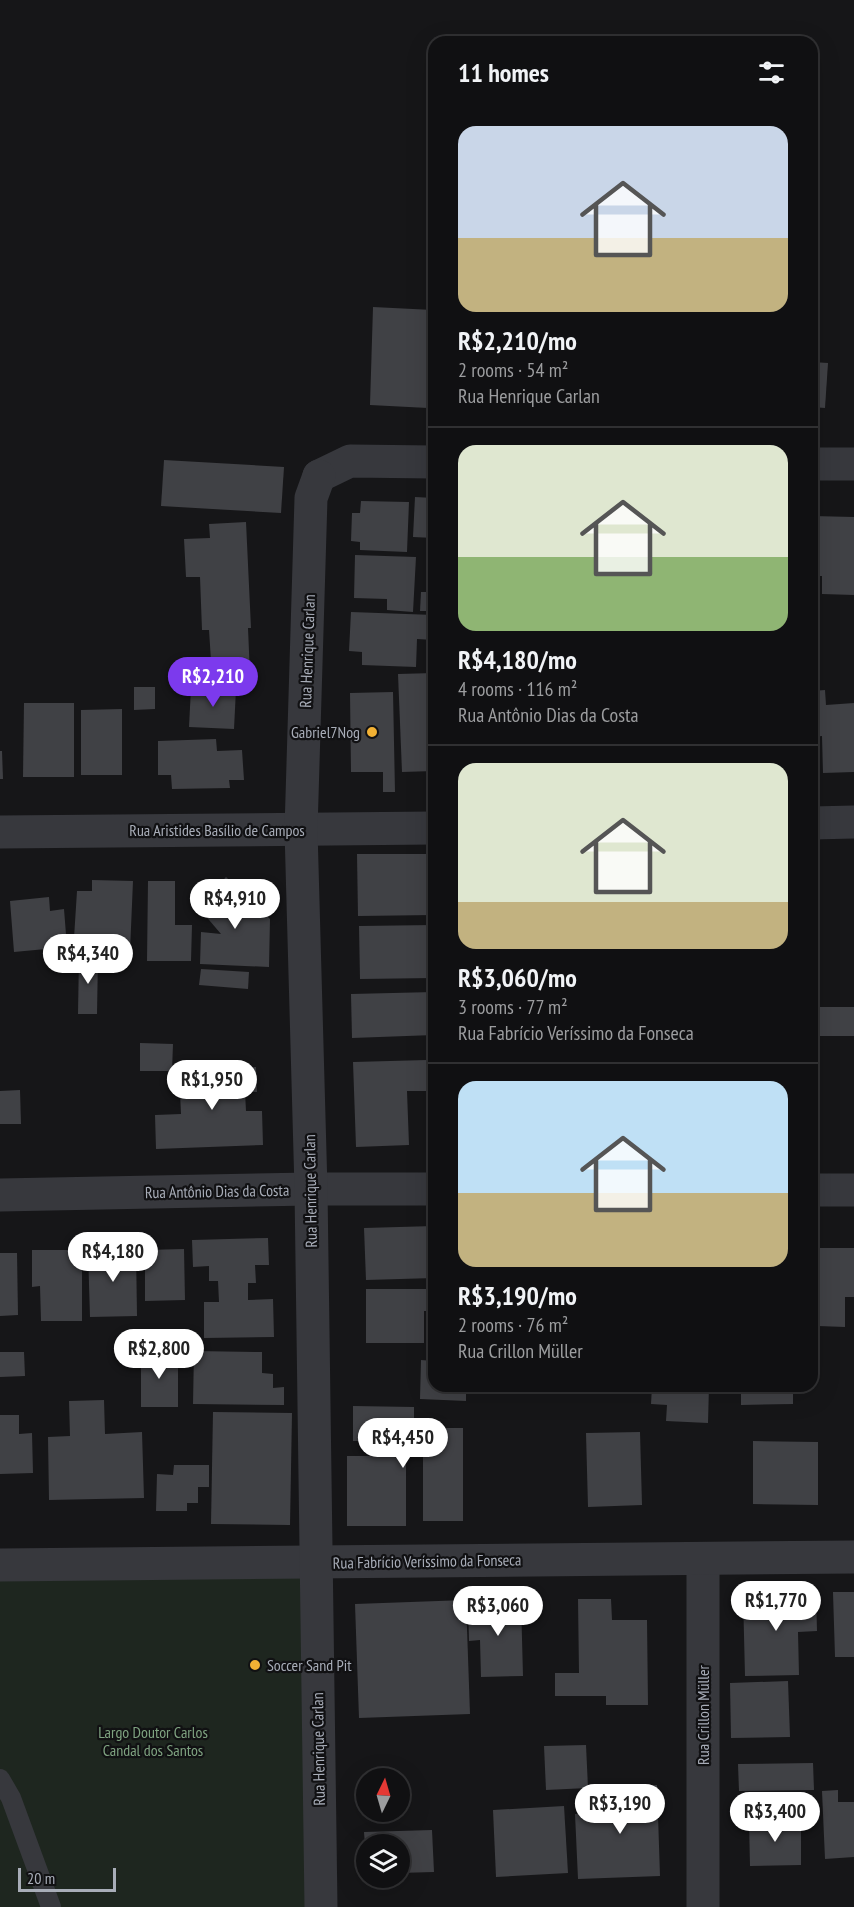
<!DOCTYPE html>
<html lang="en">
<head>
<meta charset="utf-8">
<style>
	body { margin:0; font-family:"PT Sans Narrow",sans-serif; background:#1e1e20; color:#f1f3f6; height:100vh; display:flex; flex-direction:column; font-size:22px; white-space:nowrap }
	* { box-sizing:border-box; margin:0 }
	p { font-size:20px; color:#9c9d9f }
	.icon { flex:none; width:33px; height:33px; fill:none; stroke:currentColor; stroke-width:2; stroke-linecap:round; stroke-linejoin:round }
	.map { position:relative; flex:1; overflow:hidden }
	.sheet { position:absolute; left:428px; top:36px; width:390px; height:1356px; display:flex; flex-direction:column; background:#101012; border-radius:18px; box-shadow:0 6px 24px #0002,0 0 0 2px #303032 }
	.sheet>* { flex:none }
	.needle { width:39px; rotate:5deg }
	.fabs { position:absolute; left:356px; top:1768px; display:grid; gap:12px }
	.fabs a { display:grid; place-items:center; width:54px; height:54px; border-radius:50%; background:#101012; box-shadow:0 6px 24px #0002,0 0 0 2px #303032; font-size:30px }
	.scale { position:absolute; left:18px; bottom:15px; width:98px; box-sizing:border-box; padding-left:6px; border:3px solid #a8adb8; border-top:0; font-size:16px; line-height:21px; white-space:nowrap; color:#a8adb8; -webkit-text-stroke:4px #111113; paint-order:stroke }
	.price { position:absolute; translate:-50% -51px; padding:0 14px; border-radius:21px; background:#fff; color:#222; font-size:20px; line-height:39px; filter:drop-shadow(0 2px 3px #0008) }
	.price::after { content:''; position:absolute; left:50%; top:36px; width:18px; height:14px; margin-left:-9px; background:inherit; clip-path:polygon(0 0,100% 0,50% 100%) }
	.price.on { background:#7c3aed; color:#fff }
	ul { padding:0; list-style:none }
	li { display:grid; align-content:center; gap:12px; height:318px; padding:0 30px }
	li+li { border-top:2px solid #303032 }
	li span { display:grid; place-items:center; height:186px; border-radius:18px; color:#555 }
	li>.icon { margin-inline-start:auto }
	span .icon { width:108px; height:108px; fill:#fffc; stroke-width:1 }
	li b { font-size:26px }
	h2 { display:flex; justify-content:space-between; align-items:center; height:72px; padding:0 30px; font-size:26px }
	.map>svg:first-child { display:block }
	.green { fill:#1e261f }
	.building { fill:#404145 }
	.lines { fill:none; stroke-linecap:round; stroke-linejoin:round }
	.service { stroke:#37383d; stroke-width:20 }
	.minor { stroke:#37383d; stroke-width:33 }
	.tertiary { stroke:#37383d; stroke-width:33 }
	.poi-dot { fill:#f2b134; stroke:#111113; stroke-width:2 }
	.labels { text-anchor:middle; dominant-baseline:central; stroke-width:4.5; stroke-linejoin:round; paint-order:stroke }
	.street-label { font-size:16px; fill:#a8adb8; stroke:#111113 }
	.poi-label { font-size:16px; fill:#a8adb8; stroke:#111113; text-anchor:end }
	.park-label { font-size:16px; fill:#7fa381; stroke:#111113 }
</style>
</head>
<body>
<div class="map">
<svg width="854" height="1907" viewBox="0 0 854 1907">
	<rect width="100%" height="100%" fill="#161618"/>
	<polygon class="green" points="306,1574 307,1907 0,1907 0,1575"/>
	<g class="building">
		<polygon points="373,307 433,310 428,408 370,405"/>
		<polygon points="812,362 828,363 825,408 812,407"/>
		<polygon points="164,460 284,467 281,513 161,506"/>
		<polygon points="415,497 434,498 434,538 413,537"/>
		<polygon points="361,501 409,502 407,552 360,550 360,542 351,541 352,513 360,513"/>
		<polygon points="812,516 854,517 854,595 822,594 822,576 812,576"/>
		<polygon points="246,522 251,628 248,628 250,675 212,676 209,630 202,630 200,577 186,577 184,539 210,538 209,524"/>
		<polygon points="355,555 416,557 413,612 387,610 387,599 354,598"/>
		<polygon points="421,592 434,592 434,611 420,611"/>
		<polygon points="351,612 434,615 434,640 417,639 416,667 362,665 362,652 349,651"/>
		<polygon points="434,673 434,771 402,772 398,674"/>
		<polygon points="134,687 155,687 155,709 134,710"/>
		<polygon points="191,688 236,689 234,729 189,727"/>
		<polygon points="825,690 826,705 854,703 854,772 823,773 822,736 813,737 812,691"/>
		<polygon points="393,692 395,792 383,792 383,772 351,772 350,693"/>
		<polygon points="24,703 74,703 74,777 23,777"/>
		<polygon points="122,709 122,775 81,775 81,710"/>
		<polygon points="216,739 217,751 242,750 244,780 229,780 230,788 172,789 171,775 158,775 158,741"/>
		<polygon points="0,751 2,751 3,779 0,779"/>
		<polygon points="357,854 432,854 434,915 358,916"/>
		<polygon points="226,877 270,919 269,967 200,964 201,932 221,934 198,907"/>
		<polygon points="92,880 133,881 130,951 94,950 95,938 74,938 77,891 92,891"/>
		<polygon points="148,881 175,881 175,925 192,925 191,961 147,961"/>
		<polygon points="49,897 50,911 64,909 67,947 14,952 10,901"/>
		<polygon points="434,925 434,978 360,979 359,926"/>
		<polygon points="79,956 98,957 97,1014 78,1014"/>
		<polygon points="201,969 249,972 248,989 199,985"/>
		<polygon points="434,992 434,1035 352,1038 351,994"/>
		<rect x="820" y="1007" width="34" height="29"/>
		<polygon points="140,1043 173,1044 172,1071 140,1071"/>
		<polygon points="427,1060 428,1091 407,1091 409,1145 356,1147 353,1062"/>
		<polygon points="256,1067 257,1092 245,1092 246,1111 262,1111 263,1145 156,1149 155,1115 181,1114 179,1070"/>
		<polygon points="20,1090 21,1124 0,1124 0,1091"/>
		<polygon points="434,1226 434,1278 366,1280 364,1228"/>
		<polygon points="268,1238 269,1265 255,1265 256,1283 248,1283 248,1300 273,1299 274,1337 204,1338 204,1302 219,1302 218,1281 209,1281 209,1266 193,1267 192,1240"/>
		<polygon points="812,1248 854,1248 854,1297 845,1297 845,1327 818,1326 818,1368 812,1367"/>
		<polygon points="136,1249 137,1316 90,1317 88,1251"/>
		<polygon points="184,1249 185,1300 145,1301 145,1250"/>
		<polygon points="32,1250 82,1250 82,1321 41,1321 40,1286 32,1287"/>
		<polygon points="0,1253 17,1253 18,1315 0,1316"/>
		<polygon points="366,1289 434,1289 434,1311 424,1311 424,1343 366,1343"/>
		<polygon points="194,1351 262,1352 262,1373 273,1374 273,1388 284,1387 284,1405 193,1404"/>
		<polygon points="0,1352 24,1352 25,1376 0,1377"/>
		<polygon points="141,1353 178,1354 178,1407 141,1407"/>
		<polygon points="421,1360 434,1361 434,1386 466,1386 466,1401 420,1399"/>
		<polygon points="652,1386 709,1386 708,1423 666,1421 667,1405 651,1404"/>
		<polygon points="741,1386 793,1386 793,1404 741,1405"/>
		<polygon points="104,1400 105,1434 142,1432 144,1498 49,1500 48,1437 70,1436 69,1401"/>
		<polygon points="353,1406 414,1407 414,1428 463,1428 463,1521 423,1521 423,1457 406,1456 406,1526 347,1526 347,1456 370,1456 371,1441 353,1441"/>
		<polygon points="213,1412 292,1413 290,1525 211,1524"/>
		<polygon points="0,1415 19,1415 19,1434 32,1433 33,1473 0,1474"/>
		<polygon points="640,1432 642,1505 588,1507 586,1433"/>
		<polygon points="753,1441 818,1442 818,1505 753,1504"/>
		<polygon points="174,1465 209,1465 209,1487 198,1487 198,1503 187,1503 187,1511 156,1511 157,1474 173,1475"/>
		<polygon points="833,1592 854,1592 854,1657 835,1657"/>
		<polygon points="816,1593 817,1631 798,1632 799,1675 745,1676 743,1595"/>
		<polygon points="578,1599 611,1599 612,1620 647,1620 648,1705 606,1705 606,1696 555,1696 555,1673 579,1673"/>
		<polygon points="466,1600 470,1714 359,1718 355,1604"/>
		<polygon points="521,1601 523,1676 481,1677 480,1640 469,1641 468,1602"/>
		<polygon points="788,1681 790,1737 731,1738 730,1683"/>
		<polygon points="586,1745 588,1788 546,1790 544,1746"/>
		<polygon points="813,1763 814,1790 739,1791 738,1764"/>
		<polygon points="657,1785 660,1876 578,1879 575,1814 604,1813 603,1787"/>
		<polygon points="838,1790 838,1802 854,1802 854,1857 825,1859 822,1791"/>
		<polygon points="564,1806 568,1873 496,1877 493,1810"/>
		<polygon points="801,1820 801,1865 750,1866 749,1821"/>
		<polygon points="432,1830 434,1872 399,1873 399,1845 365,1845 364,1832"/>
	</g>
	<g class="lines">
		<polyline class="service" points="0,1779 11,1798 51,1907"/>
		<g class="minor">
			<polyline points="812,464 854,464"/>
			<polyline points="319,476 350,461 434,462"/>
			<polyline points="812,823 854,822"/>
			<polyline points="0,832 434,828"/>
			<polyline points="812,1190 854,1190"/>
			<polyline points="0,1195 311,1189 434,1189"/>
			<polyline points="703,1559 703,1907"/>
			<polyline points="0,1565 854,1557"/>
		</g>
		<polyline class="tertiary" points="319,476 311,498 301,830 311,1189 321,1907"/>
	</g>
	<g class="poi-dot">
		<circle cx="372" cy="732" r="6"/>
		<circle cx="255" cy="1665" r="6"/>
	</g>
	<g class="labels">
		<g class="street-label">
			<text transform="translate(307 651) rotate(-88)">Rua Henrique Carlan</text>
			<text x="217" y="830">Rua Aristides Basílio de Campos</text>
			<text transform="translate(217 1191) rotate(-1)">Rua Antônio Dias da Costa</text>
			<text transform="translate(310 1191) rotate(-91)">Rua Henrique Carlan</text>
			<text transform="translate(427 1561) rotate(-1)">Rua Fabrício Veríssimo da Fonseca</text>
			<text transform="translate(703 1715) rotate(-90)">Rua Crillon Müller</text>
			<text transform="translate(318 1749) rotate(-91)">Rua Henrique Carlan</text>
		</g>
		<g class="poi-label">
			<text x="360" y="732">Gabriel7Nog</text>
			<text x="267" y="1665" text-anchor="start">Soccer Sand Pit</text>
		</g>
		<g class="park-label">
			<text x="153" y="1732">Largo Doutor Carlos<tspan x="153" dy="18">Candal dos Santos</tspan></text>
		</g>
	</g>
</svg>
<div class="fabs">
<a><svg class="needle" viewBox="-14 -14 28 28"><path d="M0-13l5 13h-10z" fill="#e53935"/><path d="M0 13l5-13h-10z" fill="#9c9d9f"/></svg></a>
<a><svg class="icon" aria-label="layers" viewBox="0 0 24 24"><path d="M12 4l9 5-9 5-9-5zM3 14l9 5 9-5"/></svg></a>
</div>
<div class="scale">20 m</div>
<b class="price on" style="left:213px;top:708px">R$2,210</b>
<b class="price" style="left:235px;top:930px">R$4,910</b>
<b class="price" style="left:88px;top:985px">R$4,340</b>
<b class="price" style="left:212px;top:1111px">R$1,950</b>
<b class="price" style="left:113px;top:1283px">R$4,180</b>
<b class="price" style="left:159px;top:1380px">R$2,800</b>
<b class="price" style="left:403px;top:1469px">R$4,450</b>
<b class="price" style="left:776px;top:1632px">R$1,770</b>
<b class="price" style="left:498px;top:1637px">R$3,060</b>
<b class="price" style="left:620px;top:1835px">R$3,190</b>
<b class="price" style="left:775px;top:1843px">R$3,400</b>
<section class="sheet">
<h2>11 homes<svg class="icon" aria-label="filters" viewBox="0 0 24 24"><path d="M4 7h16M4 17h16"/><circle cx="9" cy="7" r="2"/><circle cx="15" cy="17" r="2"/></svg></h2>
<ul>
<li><span style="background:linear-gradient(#c9d6e8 60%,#c2b280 0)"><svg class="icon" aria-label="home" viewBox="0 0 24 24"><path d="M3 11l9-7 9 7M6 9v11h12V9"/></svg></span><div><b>R$2,210/mo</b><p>2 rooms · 54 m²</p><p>Rua Henrique Carlan</p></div></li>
<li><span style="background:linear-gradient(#dfe7d0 60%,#8fb573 0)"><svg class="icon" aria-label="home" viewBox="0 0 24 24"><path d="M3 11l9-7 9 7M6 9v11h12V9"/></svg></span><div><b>R$4,180/mo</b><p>4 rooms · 116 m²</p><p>Rua Antônio Dias da Costa</p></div></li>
<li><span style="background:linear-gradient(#dfe7d0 75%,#c2b280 0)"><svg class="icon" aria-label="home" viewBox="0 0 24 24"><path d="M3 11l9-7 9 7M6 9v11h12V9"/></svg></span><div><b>R$3,060/mo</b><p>3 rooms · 77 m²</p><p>Rua Fabrício Veríssimo da Fonseca</p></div></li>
<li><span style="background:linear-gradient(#bfe0f5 60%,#c2b280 0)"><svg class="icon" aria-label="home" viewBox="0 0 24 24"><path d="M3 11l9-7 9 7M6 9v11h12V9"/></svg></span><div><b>R$3,190/mo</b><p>2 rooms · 76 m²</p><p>Rua Crillon Müller</p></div></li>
</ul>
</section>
</div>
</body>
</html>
